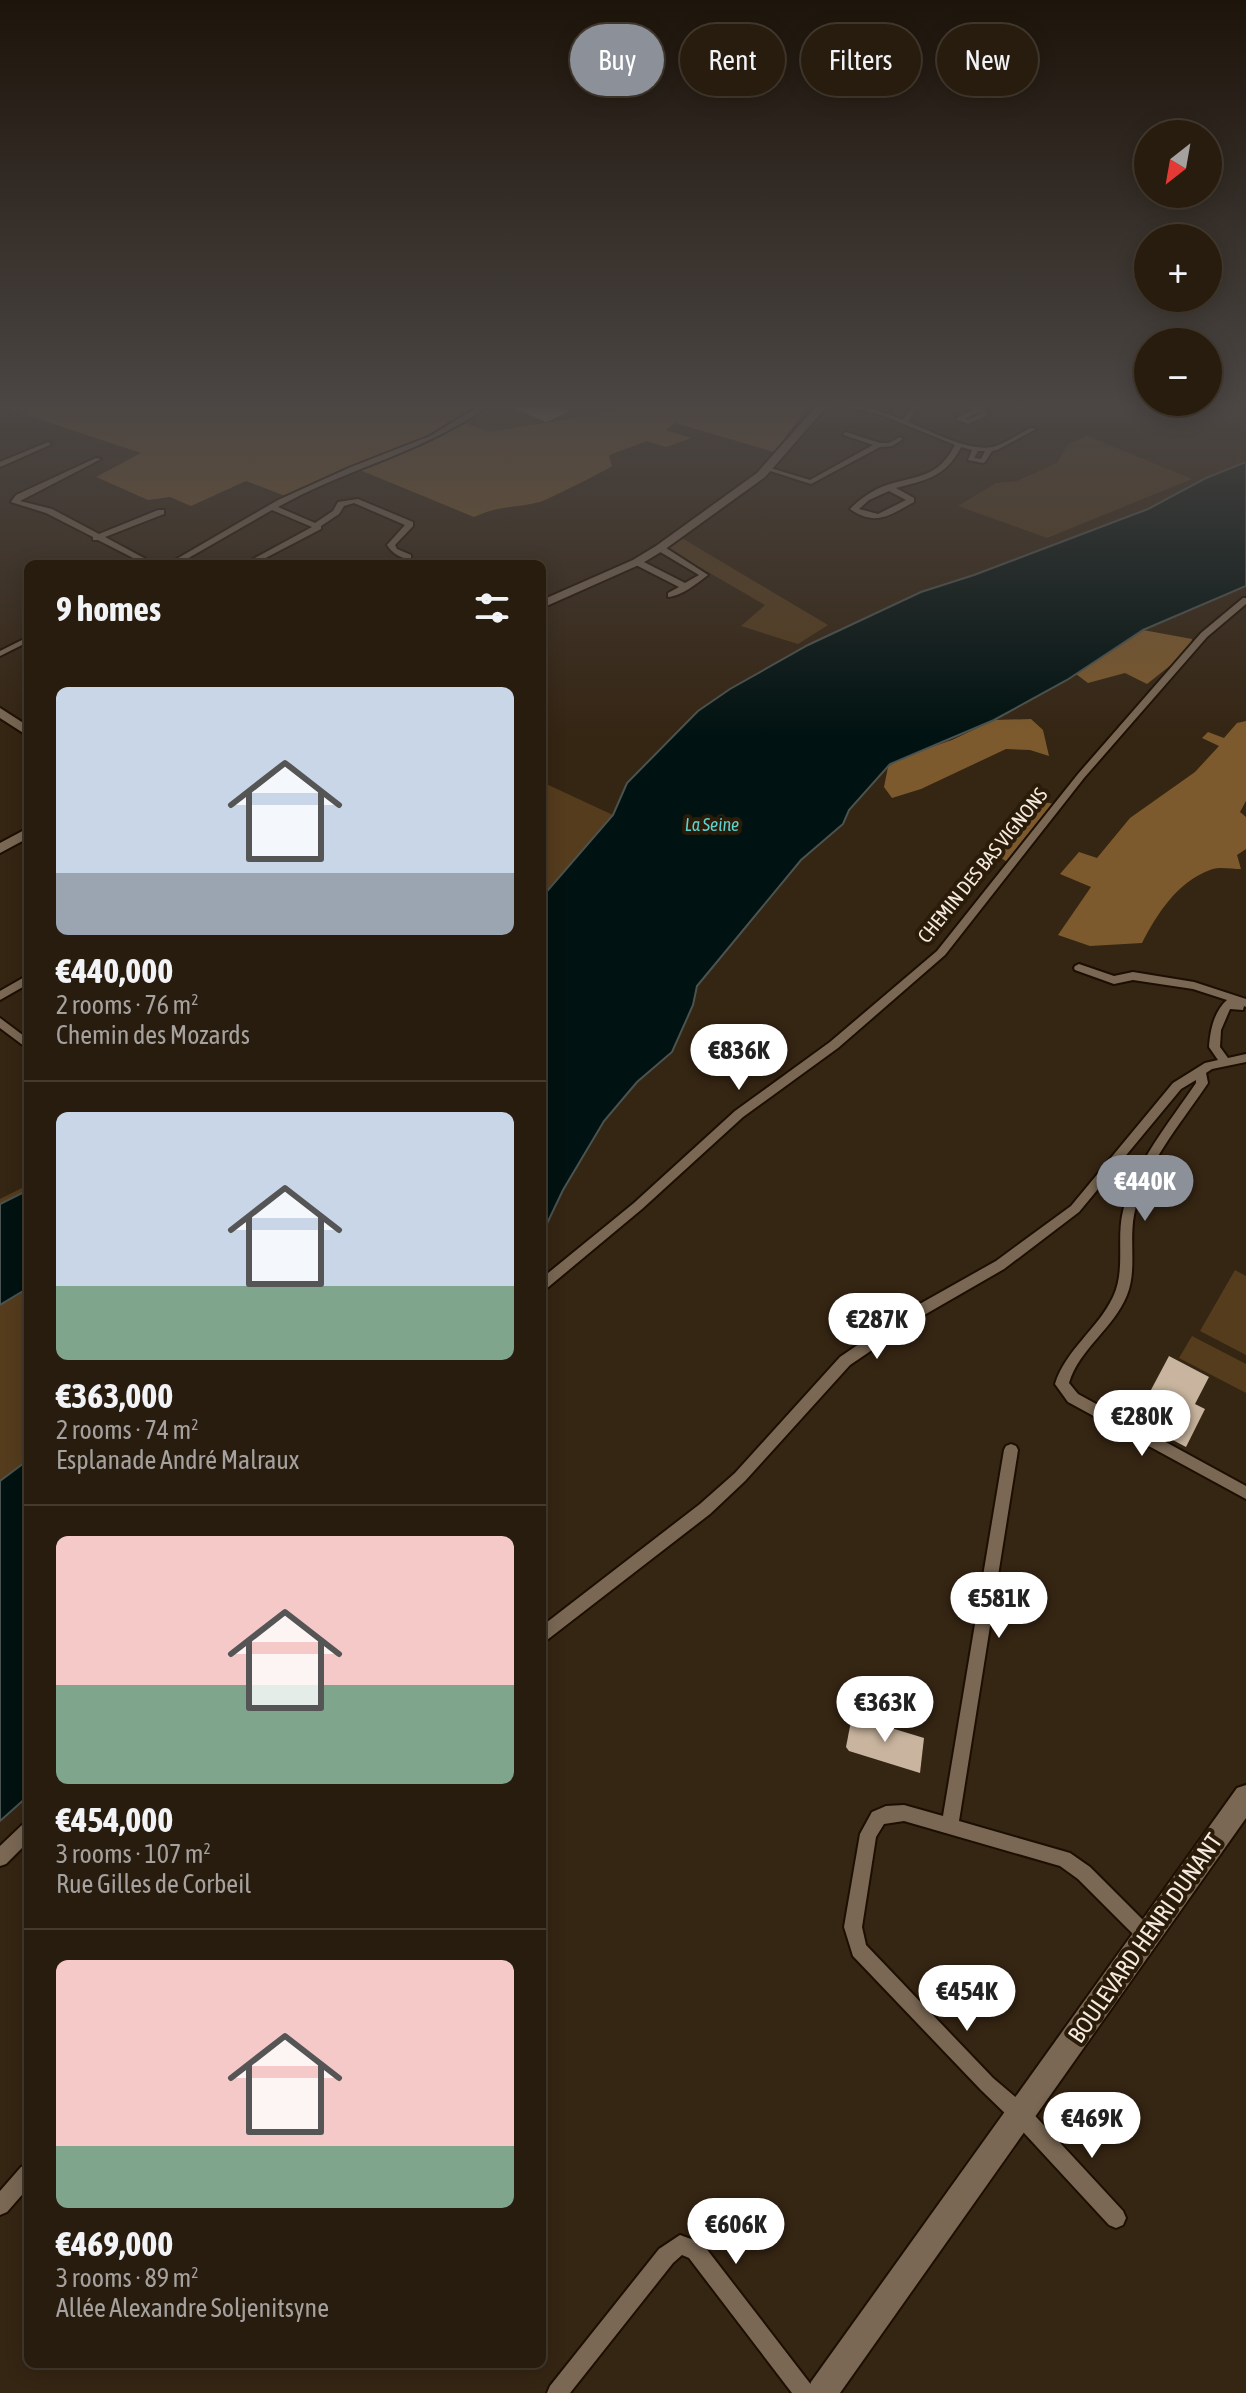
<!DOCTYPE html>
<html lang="en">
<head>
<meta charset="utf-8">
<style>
	body { margin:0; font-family:"Asap Condensed",sans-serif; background:#302517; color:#f1f3f6; height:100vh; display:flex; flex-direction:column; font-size:30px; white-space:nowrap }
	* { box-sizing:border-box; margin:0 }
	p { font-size:26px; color:#a5a19e }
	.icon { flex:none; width:44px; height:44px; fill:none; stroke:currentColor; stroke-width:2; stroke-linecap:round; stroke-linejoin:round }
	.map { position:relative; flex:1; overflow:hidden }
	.panel { position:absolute; left:24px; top:560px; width:522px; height:1808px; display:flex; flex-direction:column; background:#281c0e; border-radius:12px; box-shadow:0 4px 20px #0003,0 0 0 2px #443a2e }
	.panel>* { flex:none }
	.banner { position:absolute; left:570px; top:24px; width:556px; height:72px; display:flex; gap:16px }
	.needle { width:52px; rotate:211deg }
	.fabs { position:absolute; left:1134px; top:120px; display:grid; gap:16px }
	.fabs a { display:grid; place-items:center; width:88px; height:88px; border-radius:50%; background:#281c0e; box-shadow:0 4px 20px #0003,0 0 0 2px #443a2e; font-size:40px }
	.price { position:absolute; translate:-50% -68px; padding:0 18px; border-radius:28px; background:#fff; color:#222; font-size:26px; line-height:52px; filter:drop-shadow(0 2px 4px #0008) }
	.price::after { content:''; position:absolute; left:50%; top:48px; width:24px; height:18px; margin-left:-12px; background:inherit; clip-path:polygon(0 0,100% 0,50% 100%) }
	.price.current { background:#8c9099; color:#fff }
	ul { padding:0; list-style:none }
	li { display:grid; align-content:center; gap:16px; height:424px; padding:0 32px }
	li+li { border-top:2px solid #443a2e }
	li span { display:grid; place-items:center; height:248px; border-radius:12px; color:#555 }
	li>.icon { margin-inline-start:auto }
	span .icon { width:144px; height:144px; fill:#fffc; stroke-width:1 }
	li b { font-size:34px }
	h2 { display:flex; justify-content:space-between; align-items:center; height:96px; padding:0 32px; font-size:34px }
	.chip { padding:0 28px; border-radius:36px; background:#281c0e; box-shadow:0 4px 20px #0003,0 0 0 2px #443a2e; font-size:28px; line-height:72px }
	.chip.current { background:#8c9099; color:#fff }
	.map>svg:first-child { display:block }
	.green { fill:#553c1d }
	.forest { fill:#7d5a2d }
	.water { fill:#001211; stroke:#4a534f; stroke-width:2 }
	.building { fill:#c9b59f }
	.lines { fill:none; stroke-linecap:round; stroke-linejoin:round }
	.street-casing { stroke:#1c0e00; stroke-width:4 }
	.secondary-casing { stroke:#1c0e00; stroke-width:4 }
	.street { fill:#7a6854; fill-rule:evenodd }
	.secondary { fill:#7a6854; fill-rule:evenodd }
	.labels { text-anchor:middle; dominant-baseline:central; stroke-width:8; stroke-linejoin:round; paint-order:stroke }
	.far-water-label { font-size:18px; font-style:italic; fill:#5dd4d0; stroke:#2a1c09 }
	.street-label { font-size:20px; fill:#f5eadf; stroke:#2a1c09 }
	.near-street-label { font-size:24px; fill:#f5eadf; stroke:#2a1c09 }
</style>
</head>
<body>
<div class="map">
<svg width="1246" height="2393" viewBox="0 0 1246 2393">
	<rect width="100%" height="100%" fill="#352513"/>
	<g class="green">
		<polygon points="486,402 777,402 764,408 717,403 648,405 490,432 464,423"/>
		<polygon points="1087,436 1192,479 1047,538 958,506 996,483 1017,481 1057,463 1068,444"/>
		<polygon points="680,537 828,625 798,644 741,626 765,605 665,547"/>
		<polygon points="542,782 613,815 542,897"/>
		<polygon points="28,1185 28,1460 0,1481 0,1199"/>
		<polygon points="1235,1270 1246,1276 1246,1355 1200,1331"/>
		<polygon points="1192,1336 1246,1364 1246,1393 1179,1358"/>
	</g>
	<g class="forest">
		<path d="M0 402H486L465 423 490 432 648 405 717 403 764 408 777 402H812L774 452 675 423 665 430 691 438 666 447 647 441 609 455 612 466C607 470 547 500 540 502 516 508 496 506 474 517L355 468 288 497 246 481 191 506 170 497 148 500 96 477 141 453 0 406Z"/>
		<polygon points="1143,630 1192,639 1191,649 1147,684 1125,673 1088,683 1076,674"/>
		<polygon points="1031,719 1043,730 1049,756 1030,750 1006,749 921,789 892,798 884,787 888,767 899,758 952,740 994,720"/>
		<path d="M1246 721V801L1240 812 1246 817V849L1237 855 1241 869C1232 869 1218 866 1210 870 1177 882 1157 914 1142 943L1090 946 1058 935 1091 887 1060 874 1079 852 1097 858 1130 818 1195 772 1219 746 1202 738 1208 732 1224 738 1237 723Z"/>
		<polygon points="1039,801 1054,804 1009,863 993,853 995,840 1017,825 1011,815"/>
	</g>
	<g class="water">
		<polygon points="1246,462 1246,586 1143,630 1067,680 994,720 890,764 849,810 843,824 801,860 697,986 693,1005 672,1052 637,1082 604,1121 563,1190 542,1234 542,897 613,815 627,783 698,711 730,689 808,645 921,592 974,575 1148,509 1206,478"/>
		<polygon points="28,1190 28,1288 0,1305 0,1204"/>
		<polygon points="28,1460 28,1796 0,1821 0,1481"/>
	</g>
	<g class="building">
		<polygon points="499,402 540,402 571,411 546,422"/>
		<polygon points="1169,1356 1209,1377 1195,1404 1205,1409 1186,1447 1135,1420"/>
		<polygon points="852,1716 924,1738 920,1773 849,1751 846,1747"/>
	</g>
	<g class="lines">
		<defs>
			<g id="street">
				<path d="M486 402 492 403C429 451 347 468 278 507L315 523 333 511 338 502 358 499 413 522V526L395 545 397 549 411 555V559C401 559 392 553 387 545L405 525 354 503 344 506 339 514 321 526V529L254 564H244L312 527 272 510 178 564H168L278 500 351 467 430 436Z"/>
				<path d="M831 402C855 402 881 411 903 420 910 408 914 402 928 402L916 409 908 422C931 431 972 454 996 446 1008 442 1019 433 1031 428L1036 429 997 450 992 451 985 462 983 463 968 460 972 450 961 447C946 477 926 480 896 488L914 498V502C890 515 876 527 850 509 860 499 874 489 887 485 918 475 938 478 955 445L884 416ZM978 451H985L981 459 974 458ZM889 491 906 500 878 514 859 509 869 500Z"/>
				<path d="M961 402C973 402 981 408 989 414L968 424 957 420V418L973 410ZM978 412 981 414 968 420 965 419Z"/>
				<polygon points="846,432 880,443 889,443 900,437 903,439 892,446 880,447 811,484 764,469 767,467 810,480 873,445 844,435 843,434"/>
				<polygon points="48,442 51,444 50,445 0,467 0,462"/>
				<polygon points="96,458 101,459 20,501 52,509 99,534 158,510 164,510 164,514 105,537 155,564 145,564 98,540 93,540 93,537 46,513 11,502 16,495"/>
				<path d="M657 546H663L708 575C697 583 682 596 668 597V593L679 587 634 564V560H640L685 583 699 575 657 550Z"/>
				<polygon points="1243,598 1246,598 1246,604 1207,637 1084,778 945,955 838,1048 743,1117 642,1209 546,1289 542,1290 542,1278 634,1203 735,1111 830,1042 937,951 1078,774 1201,633"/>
				<polygon points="28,637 28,642 0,656 0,651"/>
				<path d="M1079 964 1114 976 1133 972 1194 982 1246 999V1007L1244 1006 1243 1010 1230 1009 1221 1030 1220 1047 1228 1058 1246 1054V1062L1212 1069 1206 1073 1208 1083 1206 1086C1179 1126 1144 1166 1134 1215 1129 1242 1137 1270 1127 1295 1114 1328 1079 1349 1069 1383L1078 1394 1246 1486V1499L1068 1402 1055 1384C1066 1349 1098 1329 1113 1297 1126 1270 1116 1239 1123 1211 1135 1163 1169 1123 1196 1083V1080L1181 1089 1079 1212 1004 1269 919 1318 850 1365 745 1481 710 1514 547 1640 542 1642V1626L700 1504 735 1473 840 1357 909 1310 996 1261 1071 1206 1173 1083 1205 1063 1218 1060 1209 1047C1210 1031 1214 1011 1227 1000L1193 989 1133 980 1114 984 1075 970 1074 968 1075 966Z"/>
				<polygon points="28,975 28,984 0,1000 0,991"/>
				<polygon points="0,1018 28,1039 28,1049 0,1028"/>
				<polygon points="1011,1444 1016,1446 1018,1450 959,1821 1070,1853 1090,1867 1153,1930 1156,1936 1153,1942 1147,1945 1141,1942 1078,1879 1060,1866 904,1821 884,1824 876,1837 862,1927 866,1945 993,2078 1027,2107 1123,2211 1126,2218 1123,2225 1116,2228 1109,2225 1013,2121 981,2090 853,1956 844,1927 860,1834 872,1812 886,1806 904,1805 943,1816 1004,1450 1006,1446"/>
				<polygon points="28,1823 28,1842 6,1864 0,1866 0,1846 22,1825"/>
				<polygon points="28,2165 28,2188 7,2212 0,2215 0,2191 21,2167"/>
				<polygon points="680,2235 702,2243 812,2386 815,2393 792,2393 689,2258 682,2255 673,2263 570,2393 547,2393 550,2386 659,2249"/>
			</g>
			<g id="secondary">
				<polygon points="820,402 829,404 765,477 664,550 641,564 542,608 542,600 633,560 656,546 757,473"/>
				<polygon points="0,708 28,726 28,736 0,718"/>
				<polygon points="28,828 28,838 0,853 0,843"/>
				<polygon points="1246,1785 1246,1818 840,2393 807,2393 811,2382 1237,1788"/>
			</g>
		</defs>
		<use href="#street" class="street-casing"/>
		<use href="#secondary" class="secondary-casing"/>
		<use href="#street" class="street"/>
		<use href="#secondary" class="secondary"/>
	</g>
	<linearGradient id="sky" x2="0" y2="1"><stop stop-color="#1d140a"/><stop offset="0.55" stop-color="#4b4644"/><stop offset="1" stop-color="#4b4644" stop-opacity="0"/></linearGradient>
	<rect width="1246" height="737" fill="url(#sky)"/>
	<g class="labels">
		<g class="far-water-label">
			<text x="712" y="824">La Seine</text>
		</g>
		<g class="street-label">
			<text transform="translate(982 865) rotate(-51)">CHEMIN DES BAS VIGNONS</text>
		</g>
		<g class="near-street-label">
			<text transform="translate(1145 1938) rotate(-55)">BOULEVARD HENRI DUNANT</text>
		</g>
	</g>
</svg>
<div class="fabs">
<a><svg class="needle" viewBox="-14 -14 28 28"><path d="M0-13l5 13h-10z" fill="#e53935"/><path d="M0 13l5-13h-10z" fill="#a5a19e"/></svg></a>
<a>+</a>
<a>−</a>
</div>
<b class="price" style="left:739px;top:1092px">€836K</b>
<b class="price current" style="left:1145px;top:1223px">€440K</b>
<b class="price" style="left:877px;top:1361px">€287K</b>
<b class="price" style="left:1142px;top:1458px">€280K</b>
<b class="price" style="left:999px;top:1640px">€581K</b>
<b class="price" style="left:885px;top:1744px">€363K</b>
<b class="price" style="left:967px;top:2033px">€454K</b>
<b class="price" style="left:1092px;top:2160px">€469K</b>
<b class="price" style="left:736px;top:2266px">€606K</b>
<div class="banner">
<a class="chip current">Buy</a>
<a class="chip">Rent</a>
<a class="chip">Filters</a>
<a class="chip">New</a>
</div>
<section class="panel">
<h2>9 homes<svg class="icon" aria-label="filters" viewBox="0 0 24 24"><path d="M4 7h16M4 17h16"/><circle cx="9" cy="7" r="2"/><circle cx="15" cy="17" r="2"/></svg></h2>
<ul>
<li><span style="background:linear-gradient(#c9d6e8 75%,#9aa5b1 0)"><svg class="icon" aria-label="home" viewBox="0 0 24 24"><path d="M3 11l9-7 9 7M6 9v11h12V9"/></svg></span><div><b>€440,000</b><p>2 rooms · 76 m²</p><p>Chemin des Mozards</p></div></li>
<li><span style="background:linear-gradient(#c9d6e8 70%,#7fa58c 0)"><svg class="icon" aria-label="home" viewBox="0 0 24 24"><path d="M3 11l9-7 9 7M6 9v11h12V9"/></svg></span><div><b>€363,000</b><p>2 rooms · 74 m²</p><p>Esplanade André Malraux</p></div></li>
<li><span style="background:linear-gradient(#f6c9c9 60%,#7fa58c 0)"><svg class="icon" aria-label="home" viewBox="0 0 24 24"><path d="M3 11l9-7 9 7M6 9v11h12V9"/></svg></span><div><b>€454,000</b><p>3 rooms · 107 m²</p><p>Rue Gilles de Corbeil</p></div></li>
<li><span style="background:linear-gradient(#f6c9c9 75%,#7fa58c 0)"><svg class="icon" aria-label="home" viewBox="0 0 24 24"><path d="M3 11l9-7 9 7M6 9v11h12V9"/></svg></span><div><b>€469,000</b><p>3 rooms · 89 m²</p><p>Allée Alexandre Soljenitsyne</p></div></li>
</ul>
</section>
</div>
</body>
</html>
